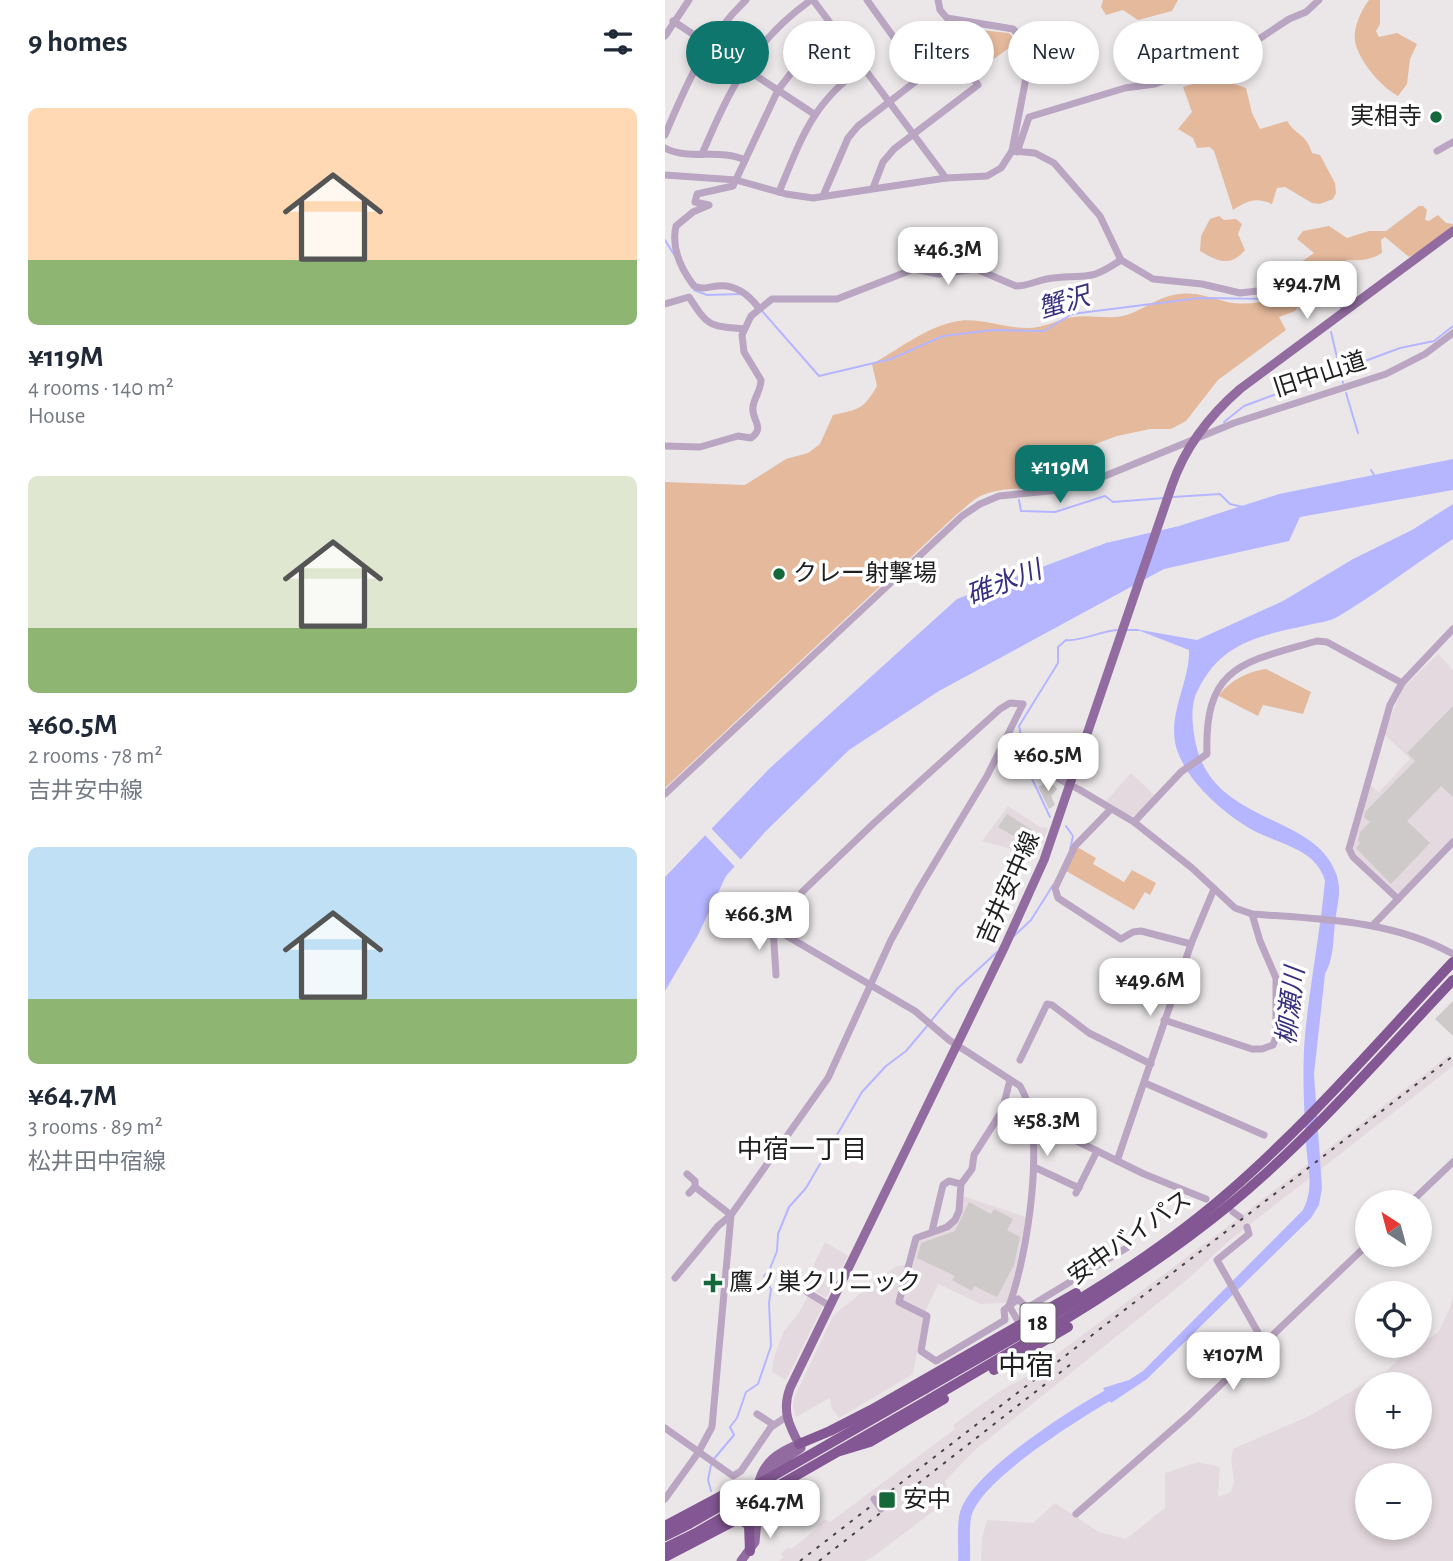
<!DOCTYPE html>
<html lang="en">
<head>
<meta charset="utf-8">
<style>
	body { margin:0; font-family:"Alegreya Sans","Noto Sans JP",sans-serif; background:#f2f2f3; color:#1f2937; height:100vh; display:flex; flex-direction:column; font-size:26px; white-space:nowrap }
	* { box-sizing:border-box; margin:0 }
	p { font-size:23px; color:#747a83 }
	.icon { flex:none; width:38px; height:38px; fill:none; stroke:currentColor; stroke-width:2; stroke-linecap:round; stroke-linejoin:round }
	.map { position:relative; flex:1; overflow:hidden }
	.panel { display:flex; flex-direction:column; background:#fff; width:665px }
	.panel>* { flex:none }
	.hud { position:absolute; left:21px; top:21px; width:662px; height:63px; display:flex; gap:14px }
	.needle { width:46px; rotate:324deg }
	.controls { position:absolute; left:690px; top:1190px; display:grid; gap:14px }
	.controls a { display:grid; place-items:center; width:77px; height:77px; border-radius:50%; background:#fff; box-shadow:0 4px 10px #0003; font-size:35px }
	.price { position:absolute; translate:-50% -60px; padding:0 16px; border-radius:14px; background:#fff; color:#222; font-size:23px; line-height:46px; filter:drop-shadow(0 2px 4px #0008) }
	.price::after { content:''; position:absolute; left:50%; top:42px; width:21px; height:16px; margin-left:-10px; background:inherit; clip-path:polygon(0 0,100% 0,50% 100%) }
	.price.current { background:#0f766e; color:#fff }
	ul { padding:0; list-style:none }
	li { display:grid; align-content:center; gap:14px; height:371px; padding:0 28px }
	li span { display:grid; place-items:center; height:217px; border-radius:10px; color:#555 }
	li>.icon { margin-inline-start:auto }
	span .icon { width:126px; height:126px; fill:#fffc; stroke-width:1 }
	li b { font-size:30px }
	h2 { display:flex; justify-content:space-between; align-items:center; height:84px; padding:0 28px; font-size:30px }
	.chip { padding:0 24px; border-radius:32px; background:#fff; box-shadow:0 4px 10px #0003; font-size:24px; line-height:63px }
	.chip.current { background:#0f766e; color:#fff }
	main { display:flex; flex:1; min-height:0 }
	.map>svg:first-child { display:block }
	.built { fill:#e4d9de; fill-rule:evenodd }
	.green { fill:#e5b99c }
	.water { fill:#b5b6ff }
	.pier { fill:#ebe7e9 }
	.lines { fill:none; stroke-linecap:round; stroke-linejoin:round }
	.stream { stroke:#b5b6ff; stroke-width:2 }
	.river { stroke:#b5b6ff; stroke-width:12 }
	.building { fill:#cecac9 }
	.minor { stroke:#baa5c2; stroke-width:7 }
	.major { stroke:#926ca0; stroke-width:9 }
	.highway { stroke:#835793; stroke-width:10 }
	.rail { stroke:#454445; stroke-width:2; stroke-dasharray:3.5 7; stroke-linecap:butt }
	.minor-bridge { stroke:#baa5c2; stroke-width:7 }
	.highway-bridge { stroke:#835793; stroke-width:10 }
	.poi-dot { fill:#146839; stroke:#fff; stroke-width:2.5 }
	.labels { text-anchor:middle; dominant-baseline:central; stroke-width:7; stroke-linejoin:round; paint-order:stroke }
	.shield { fill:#fff; stroke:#636263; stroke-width:2 }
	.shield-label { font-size:23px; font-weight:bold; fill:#201f20 }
	.poi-label { font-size:24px; fill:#201f20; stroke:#fff; text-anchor:start }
	.street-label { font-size:24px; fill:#201f20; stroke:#fff }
	.water-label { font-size:26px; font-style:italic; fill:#392f81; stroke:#fff }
	.neighbourhood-label { font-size:26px; fill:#201f20; stroke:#fff }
	.quarter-label { font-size:28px; fill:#201f20; stroke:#fff }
</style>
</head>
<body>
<main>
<section class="panel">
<h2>9 homes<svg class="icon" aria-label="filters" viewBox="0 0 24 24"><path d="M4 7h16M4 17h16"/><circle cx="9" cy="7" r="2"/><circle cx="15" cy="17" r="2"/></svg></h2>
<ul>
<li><span style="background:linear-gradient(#ffd9b3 70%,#8fb573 0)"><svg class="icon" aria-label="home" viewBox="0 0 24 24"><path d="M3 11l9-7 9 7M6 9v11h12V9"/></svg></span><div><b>¥119M</b><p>4 rooms · 140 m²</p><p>House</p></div></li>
<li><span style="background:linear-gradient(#dfe7d0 70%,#8fb573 0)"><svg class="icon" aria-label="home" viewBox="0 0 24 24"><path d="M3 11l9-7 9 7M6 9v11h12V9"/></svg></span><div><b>¥60.5M</b><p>2 rooms · 78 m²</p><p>吉井安中線</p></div></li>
<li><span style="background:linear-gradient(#bfe0f5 70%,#8fb573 0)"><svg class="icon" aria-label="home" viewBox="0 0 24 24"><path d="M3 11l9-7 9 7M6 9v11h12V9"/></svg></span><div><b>¥64.7M</b><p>3 rooms · 89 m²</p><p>松井田中宿線</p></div></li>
</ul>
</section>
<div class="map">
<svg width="788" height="1561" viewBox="0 0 788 1561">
	<rect width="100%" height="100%" fill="#ebe7e9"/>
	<g class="built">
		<polygon points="773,654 788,670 788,837 734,893 730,893 686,852 704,784 714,792 745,759 719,734 737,689"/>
		<polygon points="466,773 490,796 472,815 466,816 441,801"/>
		<polygon points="343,806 375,827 383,828 373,856 317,841"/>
		<polygon points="784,1055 788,1060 788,1066 565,1240 523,1279 310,1450 280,1481 284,1494 279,1503 208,1557 200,1561 114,1561 118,1558 116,1553 124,1547 126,1549 153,1528 152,1525 160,1519 165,1522 290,1429 288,1425 335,1391 364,1375 558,1230"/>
		<polygon points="298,1196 361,1217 346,1294 341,1303 316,1304 273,1284 259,1314 248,1374 174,1418 166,1407 165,1398 131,1417 128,1407 129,1398 168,1316 218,1275 233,1266 248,1263 253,1240 283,1230"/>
		<polygon points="160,1242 183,1256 161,1298 141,1286 140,1282"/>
		<path d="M788 1294V1561H316L317 1538 322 1520 368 1523 390 1503 434 1532 461 1539 500 1508V1473L533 1462 555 1467 553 1497 566 1492 569 1482 566 1459 568 1449 644 1416 721 1371 743 1351 773 1333 785 1308ZM702 1384H754V1437H702ZM702 1475H754V1528H702Z"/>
		<polygon points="143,1296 159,1304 121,1380 107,1372 109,1357 119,1331 134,1313"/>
	</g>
	<g class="green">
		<polygon points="438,0 513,0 507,11 473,20 458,10 441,15 436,7"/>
		<path d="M704 0H715V24L711 31 714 37 732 33 752 44 745 59 742 84 733 96C716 87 693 60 690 41 688 27 696 11 704 0Z"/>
		<polygon points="305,29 344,33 352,42 310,73 297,55 303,49 303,31"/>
		<path d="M550 77 581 88 587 113 595 129 622 121C631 136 641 133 647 153L655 155 670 183 671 193 668 199 655 204 647 203 620 187 612 188 607 204C591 197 583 200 568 210L549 151 545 147 532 148 528 138 513 129 527 112 518 87Z"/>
		<path d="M754 206H758L762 210 760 220 764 221 773 215 781 223 788 224V228L770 243 744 257 720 237 716 240 717 253C705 260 696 261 682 260L678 270 667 275 647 273 629 278 627 273 638 269 636 262 649 253 632 239 638 231 664 226 682 238 704 231H721Z"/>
		<path d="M554 216 559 220 571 219 577 224 573 234 580 250C565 268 552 261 535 251L536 236 545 219Z"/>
		<path d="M650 284C664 286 669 291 674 304L666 307V300L658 294 650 302 635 304 630 311 614 317 621 330 553 380 521 421 506 429H485L452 436 417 449 414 470C383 497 352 482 318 495 308 499 299 509 291 515L0 788V482L80 485 121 459 143 453 155 444 168 415C194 409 198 410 212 386L207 364C233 350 258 329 288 322 312 316 337 328 362 328 379 328 392 320 408 317 423 315 436 318 451 317 472 316 490 296 515 294 532 292 546 298 562 302 591 308 624 296 650 284Z"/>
		<path d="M601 669 646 692 638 714 598 705 593 716 554 696C562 682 584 671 601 669Z"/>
		<polygon points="412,847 431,858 428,864 459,882 467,870 491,883 485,895 480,892 469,910 401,871"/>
	</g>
	<g class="water">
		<polygon points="788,459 788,490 635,517 624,541 499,569 274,691 184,750 100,832 61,876 33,935 0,991 0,877 105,768 292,599 441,543 514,526 614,494"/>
		<path d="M788 504V539C750 564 713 593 674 616 665 622 650 623 639 626 592 636 554 644 532 692 526 704 527 721 529 734 541 825 646 811 670 871 678 889 672 904 670 923 668 940 669 958 660 974L649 1074 657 1188 654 1205 646 1218 482 1379 446 1403 438 1388 464 1380 478 1371 638 1210C650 1186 642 1167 641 1142 639 1107 637 1071 640 1035 645 984 655 933 660 881 651 847 610 844 584 828 556 811 523 782 512 750 501 716 525 683 524 650L470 629 532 640 618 601 688 559 747 530Z"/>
	</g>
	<polygon class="pier" points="44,826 78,862 72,869 38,833"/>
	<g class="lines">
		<g class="stream">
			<polyline points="0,240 10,256"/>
			<polyline points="29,290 42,295 76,294"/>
			<polyline points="97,311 154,376 226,359 278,336 327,330 379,331 407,314 534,298 608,299 647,283 665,285 672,293 676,308"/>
			<polyline points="666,332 678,383"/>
			<polyline points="681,393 693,433"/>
			<polyline points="559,422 579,406 735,348 769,341 788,326"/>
			<polyline points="706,470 711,478"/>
			<polyline points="355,488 355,481"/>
			<polyline points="508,497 555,494 565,504 578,507"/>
			<polyline points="354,500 356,511 390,512 440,496 448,502 499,498"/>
			<polyline points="461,630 473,630"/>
			<path d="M361 758 354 726 393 663V647L401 640C415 642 436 631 452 630"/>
			<polyline points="362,768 385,817"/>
			<polyline points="401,826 408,836 405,849"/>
			<polyline points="349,936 366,920 388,885"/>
			<polyline points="266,1021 292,989 332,952"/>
			<polyline points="48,1460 69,1435 65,1427 72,1418 81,1392 93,1384 106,1346 104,1303 106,1289 99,1276 104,1271 112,1251 113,1234 124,1207 141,1188 197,1092 221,1066 241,1051 263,1025"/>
			<polyline points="46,1465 43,1480 46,1491"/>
		</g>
		<path class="river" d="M299 1561C300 1546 297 1526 301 1513 313 1474 418 1408 455 1389"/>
	</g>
	<g class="building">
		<polygon points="788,706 788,797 776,786 742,821 765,843 726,884 691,848 695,843 693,841 695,832 705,822 699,817 701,811 750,761 742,753"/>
		<polygon points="384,781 392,789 386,796 390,805 384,809 373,787"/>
		<polygon points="342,814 372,833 367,841 355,833 352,838 333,827"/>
		<polygon points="788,1001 788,1036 770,1019"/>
		<polygon points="304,1202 326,1214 329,1209 348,1219 342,1230 355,1237 349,1265 332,1297 309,1286 307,1291 287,1280 290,1276 252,1258 256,1243 290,1231"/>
	</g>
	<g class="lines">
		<g class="minor">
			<polyline points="148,0 281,178"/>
			<polyline points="202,0 257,77"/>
			<polyline points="8,21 149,114"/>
			<polyline points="0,36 24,0"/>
			<path d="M0 135C21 85 41 38 81 0"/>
			<path d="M0 148C25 161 55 148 80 160"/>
			<polyline points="347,151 370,153 389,163 435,216 456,260 488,279 537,284 575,293 601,290 644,278 660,278 670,284 688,306"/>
			<polyline points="772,151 788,142"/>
			<polyline points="352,152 364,117 460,88 490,84 543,64 582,47 624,19 641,12 654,0"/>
			<path d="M37 154C65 89 87 42 146 0"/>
			<polyline points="0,175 71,180 121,194 148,198 281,178 322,176 336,168 347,151 365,57 361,43 348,29 282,18 275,10 273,0"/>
			<path d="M114 192C137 137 147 103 198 67"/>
			<polyline points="158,196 183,138 193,126 281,58 295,59 313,85 229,149 218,162 208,188"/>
			<path d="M0 304 24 297C43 326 43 326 79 329"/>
			<path d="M93 307C83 294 69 284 52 286 42 287 38 290 29 286 16 269 6 248 11 226L28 212 44 205 30 202 32 194 68 186 113 90 130 68 173 33"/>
			<path d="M0 446 35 447 73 436 86 438C101 427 86 420 88 407 89 397 96 391 96 380L79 352 77 335 86 316 107 299H172L249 269 273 274 311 269 351 286C364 286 375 279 388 278 424 274 423 282 456 260"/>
			<path d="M336 749 415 790 469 822 527 868 570 908 587 914C655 919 727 920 788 954"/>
			<polyline points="0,794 297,516 315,504 334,496 395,490 435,478 569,423 721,374 760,354 788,333"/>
			<polyline points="446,809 410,846 390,888 393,898 456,939 468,932 476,931 526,944"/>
			<path d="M469 822 516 772 542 754C539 665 579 662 652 641L662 642 737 683"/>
			<polyline points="733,899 688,857 684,849 725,705 737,683 788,629"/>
			<path d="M103 925 250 1011 284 1040 355 1086C383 1131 362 1257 344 1306L355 1324"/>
			<polyline points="708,925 788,842"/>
			<polyline points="108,927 111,975"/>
			<polyline points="499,1020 587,1049 597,1049 608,1045 611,1037 611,978 595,941 587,914"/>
			<polyline points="355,1060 382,1004 387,1005 424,1033 486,1064"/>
			<polyline points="345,1080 337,1111 309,1155 307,1169 296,1184 294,1211 290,1220 282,1227 251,1238 234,1302 262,1316 256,1351 271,1361 340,1320 339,1310 353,1299 362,1308 463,1247"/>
			<polyline points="480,1083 599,1135"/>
			<polyline points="365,1118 479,1174 541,1199"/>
			<polyline points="452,1161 526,944 549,889"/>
			<polyline points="369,1167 414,1188"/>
			<polyline points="22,1174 30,1181 30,1187"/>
			<polyline points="24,1193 30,1187 66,1215"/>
			<polyline points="411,1193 432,1151"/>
			<polyline points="746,1202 788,1162"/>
			<polyline points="568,1212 575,1217"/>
			<polyline points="582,1227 584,1234 552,1260 599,1343"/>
			<polyline points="267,1231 278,1185 284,1181 296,1184"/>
			<polyline points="10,1278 53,1226 65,1216"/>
			<polyline points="142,1292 165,1306"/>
			<polyline points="92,1414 109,1425"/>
			<polyline points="0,1428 68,1476 76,1471 106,1427 121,1417"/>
			<polyline points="0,1499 33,1453 47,1427 66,1215 163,1078 226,940 254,889 322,776 358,704 345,703 335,709 209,823 137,892"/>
			<polyline points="411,1514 524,1415 702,1245"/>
		</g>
		<g class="major">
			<path d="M99 1482 111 1465 136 1448C125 1427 116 1412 125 1388L340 946 379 860 507 485C520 447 544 416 575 389L788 231"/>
			<path d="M93 1486C97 1463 113 1452 134 1444"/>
			<polyline points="76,1561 90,1542 94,1499"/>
		</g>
		<g class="highway">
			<polyline points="329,1370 403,1327"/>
			<path d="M260 1389C362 1330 468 1274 558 1197 641 1126 713 1042 788 962"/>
			<path d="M265 1399C368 1339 471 1281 563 1206 645 1139 715 1057 788 980"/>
			<polyline points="134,1444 165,1431 206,1410 411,1293"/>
			<polyline points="175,1451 205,1442 279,1399"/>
			<polyline points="69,1521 74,1519 84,1525 85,1551"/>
			<polyline points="0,1526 62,1493 83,1489"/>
			<polyline points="0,1536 24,1524"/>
			<polyline points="0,1548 29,1534"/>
			<polyline points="0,1557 69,1521 94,1501"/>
		</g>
		<g class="rail">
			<polyline points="135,1561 788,1056"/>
			<polyline points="154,1561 406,1364"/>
		</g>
		<polyline class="minor-bridge" points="209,1499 216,1509"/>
		<g class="highway-bridge">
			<polyline points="24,1524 260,1389"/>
			<polyline points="29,1534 265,1399"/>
		</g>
	</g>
	<g class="poi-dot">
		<circle cx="771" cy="117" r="7"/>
		<circle cx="114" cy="574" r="7"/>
		<path d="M44.5 1272.5h7v7h7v7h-7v7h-7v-7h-7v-7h7z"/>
		<rect x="213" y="1491" width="18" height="18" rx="3.5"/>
	</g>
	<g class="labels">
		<rect class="shield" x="355.5" y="1303.5" width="35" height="39" rx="5"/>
		<g class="shield-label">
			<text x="373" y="1323">18</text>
		</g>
		<g class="poi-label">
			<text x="757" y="117" text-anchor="end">実相寺</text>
			<text x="128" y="574">クレー射撃場</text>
			<text x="64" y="1283">鷹ノ巣クリニック</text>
			<text x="238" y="1500">安中</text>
		</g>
		<g class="street-label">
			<text transform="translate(655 375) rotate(-18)">旧中山道</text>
			<text transform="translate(344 888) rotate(-66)">吉井安中線</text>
			<text transform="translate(465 1238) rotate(-35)">安中バイパス</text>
		</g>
		<g class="water-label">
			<text transform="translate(399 303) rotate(-16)">蟹沢</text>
			<text transform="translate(339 583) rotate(-21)">碓氷川</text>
			<text transform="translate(626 1006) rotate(-83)">柳瀬川</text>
		</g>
		<g class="neighbourhood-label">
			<text x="137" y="1150">中宿一丁目</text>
		</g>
		<g class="quarter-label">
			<text x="361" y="1367">中宿</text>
		</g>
	</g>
</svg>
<div class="controls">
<a><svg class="needle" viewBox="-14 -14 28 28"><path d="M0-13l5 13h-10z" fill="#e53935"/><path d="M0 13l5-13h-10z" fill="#747a83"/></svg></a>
<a><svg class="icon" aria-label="locate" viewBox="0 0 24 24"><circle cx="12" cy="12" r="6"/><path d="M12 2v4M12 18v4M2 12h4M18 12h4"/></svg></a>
<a>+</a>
<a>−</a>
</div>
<b class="price" style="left:283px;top:287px">¥46.3M</b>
<b class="price" style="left:642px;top:321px">¥94.7M</b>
<b class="price current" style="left:395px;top:505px">¥119M</b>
<b class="price" style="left:383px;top:793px">¥60.5M</b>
<b class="price" style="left:94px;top:952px">¥66.3M</b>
<b class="price" style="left:485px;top:1018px">¥49.6M</b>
<b class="price" style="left:382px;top:1158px">¥58.3M</b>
<b class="price" style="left:568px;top:1392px">¥107M</b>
<b class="price" style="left:105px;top:1540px">¥64.7M</b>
<div class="hud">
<a class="chip current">Buy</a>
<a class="chip">Rent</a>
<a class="chip">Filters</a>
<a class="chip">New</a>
<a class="chip">Apartment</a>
</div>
</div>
</main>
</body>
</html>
